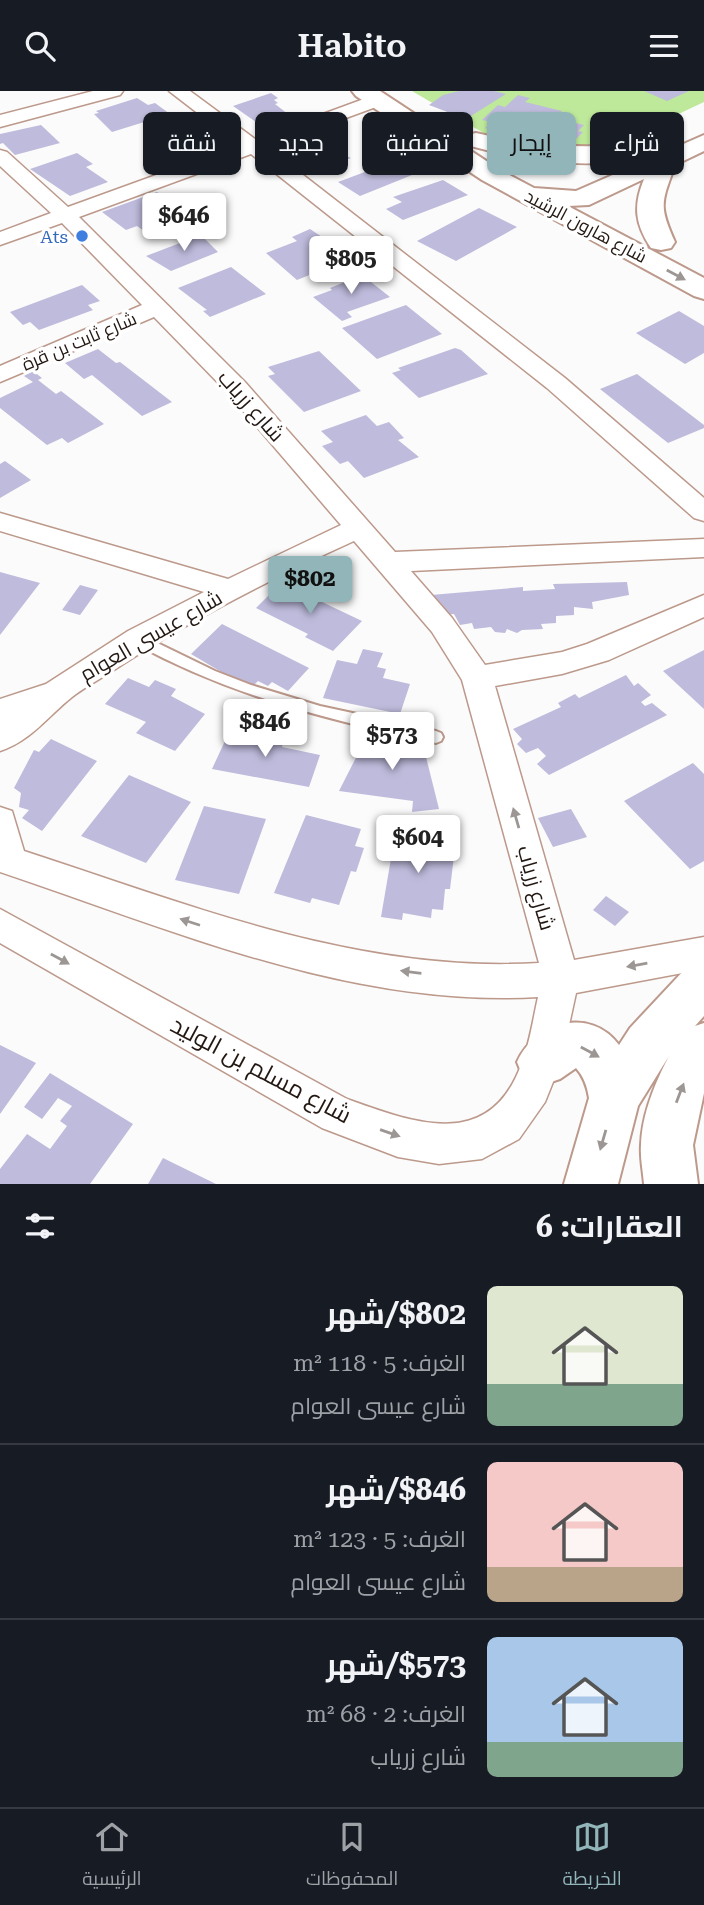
<!DOCTYPE html>
<html lang="ar">
<head>
<meta charset="utf-8">
<style>
	body { margin:0; font-family:"Roboto Serif",Cairo,serif; background:#242831; color:#f1f3f6; direction:rtl; height:100vh; display:flex; flex-direction:column; font-size:26px; white-space:nowrap }
	* { box-sizing:border-box; margin:0 }
	p { font-size:23px; color:#9ea1a6 }
	.icon { flex:none; width:38px; height:38px; fill:none; stroke:currentColor; stroke-width:2; stroke-linecap:round; stroke-linejoin:round }
	.map { position:relative; height:1093px; overflow:hidden; direction:ltr }
	.drawer { display:flex; flex-direction:column; background:#171b24; flex:1 }
	.drawer>* { flex:none }
	.top-card { position:absolute; left:21px; top:21px; width:663px; height:63px; direction:rtl; display:flex; gap:14px }
	.price { position:absolute; translate:-50% -60px; padding:0 16px; border-radius:7px; background:#fff; color:#222; font-size:23px; line-height:46px; filter:drop-shadow(0 2px 4px #0008) }
	.price::after { content:''; position:absolute; left:50%; top:42px; width:21px; height:16px; margin-left:-10px; background:inherit; clip-path:polygon(0 0,100% 0,50% 100%) }
	.price.active { background:#92b5b9; color:#111 }
	ul { padding:0; list-style:none }
	li { display:flex; align-items:center; gap:21px; height:175px; padding:0 21px }
	li+li { border-top:2px solid #363941 }
	li span { display:grid; place-items:center; flex:none; width:196px; height:140px; border-radius:10px; color:#555 }
	li>.icon { margin-inline-start:auto }
	span .icon { width:84px; height:84px; fill:#fffc; stroke-width:1 }
	li b { font-size:30px }
	h2 { display:flex; justify-content:space-between; align-items:center; height:84px; padding:0 21px; font-size:30px }
	.chip { padding:0 24px; border-radius:10px; background:#171b24; box-shadow:0 2px 5px #0004; font-size:24px; line-height:63px }
	.chip.active { background:#92b5b9; color:#111 }
	header { display:flex; justify-content:space-between; align-items:center; height:91px; padding:0 21px; background:#171b24; font-size:32px; font-weight:600 }
	.dock { display:flex; justify-content:space-around; align-items:center; height:98px; border-top:2px solid #363941; background:#171b24; font-size:19px; color:#9ea1a6 }
	.dock a { display:grid; justify-items:center; gap:4px }
	.dock .active { color:#92b5b9 }
	.map>svg:first-child { display:block }
	.green { fill:#bee99a }
	.building { fill:#bebbdc }
	.lines { fill:none; stroke-linecap:round; stroke-linejoin:round }
	.service-casing { stroke:#bc998b; stroke-width:4 }
	.minor-casing { stroke:#bc998b; stroke-width:3 }
	.secondary-casing { stroke:#bc998b; stroke-width:4 }
	.service { fill:#fff; fill-rule:evenodd }
	.minor { fill:#fff; fill-rule:evenodd }
	.secondary { fill:#fff; fill-rule:evenodd }
	.oneway { fill:#9c9794 }
	.shop-dot { fill:#3f7fe0; stroke:#fff; stroke-width:2.5 }
	.labels { text-anchor:middle; dominant-baseline:central; stroke-width:7; stroke-linejoin:round; paint-order:stroke }
	.far-street-label { font-size:18px; fill:#231711; stroke:#fff }
	.far-shop-label { font-size:18px; fill:#366cbe; stroke:#fff; text-anchor:end }
	.street-label { font-size:21px; fill:#231711; stroke:#fff }
	.near-street-label { font-size:24px; fill:#231711; stroke:#fff }
</style>
</head>
<body>
<header><svg class="icon" aria-label="menu" viewBox="0 0 24 24"><path d="M4 6h16M4 12h16M4 18h16"/></svg>Habito<svg class="icon" aria-label="search" viewBox="0 0 24 24"><circle cx="10" cy="10" r="6"/><path d="M15 15l6 6"/></svg></header>
<div class="map">
<svg width="704" height="1093" viewBox="0 0 704 1093">
	<rect width="100%" height="100%" fill="#fbfbfb"/>
	<polygon class="green" points="412,0 704,0 704,11 600,60 492,47"/>
	<g class="building">
		<polygon points="459,0 494,0 506,3 466,28 429,14 443,4"/>
		<polygon points="644,0 689,0 667,10"/>
		<polygon points="271,2 278,7 274,9 278,12 275,13 293,27 263,36 233,15"/>
		<polygon points="518,4 530,7 525,11 562,20 555,27 584,34 578,40 583,41 570,54 539,46 535,50 485,37 492,31 482,29 498,14 505,16"/>
		<polygon points="137,7 148,14 155,12 170,23 112,41 94,23 99,22 96,20"/>
		<polygon points="41,34 60,52 15,64 3,52 0,53 0,43"/>
		<polygon points="323,44 339,55 334,56 340,60 338,61 351,67 321,78 290,58 293,57 287,53"/>
		<polygon points="77,62 93,73 86,76 108,91 70,105 30,78"/>
		<polygon points="405,66 427,78 360,105 338,91"/>
		<polygon points="443,89 468,104 403,129 386,118 402,111 393,106"/>
		<polygon points="157,101 183,119 168,125 171,127 183,123 196,131 154,147 137,135 126,139 102,121"/>
		<polygon points="479,117 517,136 456,170 417,150"/>
		<polygon points="310,138 331,152 325,154 347,169 297,189 266,162 297,150 292,146"/>
		<polygon points="201,144 218,161 171,180 146,165"/>
		<polygon points="231,176 266,203 210,226 203,220 207,219 178,197"/>
		<polygon points="357,180 390,206 347,221 352,226 342,230 313,206 332,199 330,197 345,191 339,187"/>
		<polygon points="82,194 100,210 88,214 93,219 39,239 30,231 23,234 10,221"/>
		<polygon points="406,214 442,243 377,268 342,237"/>
		<polygon points="679,220 704,235 704,262 685,273 636,242"/>
		<polygon points="455,257 461,259 488,283 419,307 392,282 401,279 398,277"/>
		<polygon points="98,258 116,272 120,271 172,311 142,325 92,284 84,288 65,272"/>
		<polygon points="319,260 361,300 304,321 268,285 275,283 268,276"/>
		<polygon points="33,280 42,287 38,289 56,303 61,300 104,333 68,352 62,347 47,354 0,317 0,307 33,291 24,285"/>
		<polygon points="637,283 704,334 704,337 668,352 600,298"/>
		<polygon points="366,324 377,335 389,331 404,347 398,349 419,366 364,387 348,370 340,373 322,355 333,351 321,340"/>
		<polygon points="5,370 31,389 0,407 0,373"/>
		<polygon points="0,481 40,492 0,544"/>
		<polygon points="627,491 629,504 592,511 593,518 574,516 574,524 556,525 556,532 541,533 543,538 522,539 517,542 507,538 505,542 495,541 491,536 474,538 472,532 460,534 454,523 444,524 443,514 431,513 431,504 523,496 523,500 555,498 553,493"/>
		<polygon points="80,494 98,499 80,524 62,519"/>
		<polygon points="298,494 324,506 320,510 362,530 333,560 305,546 308,543 256,517 278,495 291,501"/>
		<polygon points="222,533 309,577 288,600 272,591 268,595 258,590 250,598 191,563"/>
		<polygon points="363,558 383,562 377,576 386,578 383,587 410,593 400,623 323,607 337,569 357,573"/>
		<polygon points="704,559 704,618 663,580"/>
		<polygon points="626,584 634,595 638,592 651,604 641,611 645,615 652,612 667,624 549,684 537,673 546,665 538,657 526,662 517,653 522,648 513,638 561,616 558,612 575,603 579,607"/>
		<polygon points="128,587 149,596 155,589 176,598 171,605 205,623 175,660 136,642 146,631 105,613"/>
		<polygon points="231,637 284,648 282,656 320,664 309,696 212,678"/>
		<polygon points="369,641 405,646 402,655 423,654 439,718 412,721 413,710 339,700"/>
		<polygon points="51,648 97,670 42,740 22,727 29,719 19,716 21,702 14,697 34,659 39,661"/>
		<polygon points="693,672 704,683 704,770 690,778 624,710"/>
		<polygon points="129,684 191,711 146,772 81,745"/>
		<polygon points="204,715 266,728 239,803 175,789"/>
		<polygon points="571,718 587,746 553,756 538,727"/>
		<polygon points="306,724 361,738 355,755 364,757 356,781 351,780 339,814 312,807 310,812 274,802"/>
		<polygon points="396,738 450,745 447,764 454,765 450,798 445,798 443,819 432,818 431,827 403,822 402,829 381,826"/>
		<polygon points="606,805 629,821 615,835 593,819"/>
		<polygon points="0,954 36,972 0,1023"/>
		<polygon points="50,982 133,1033 90,1093 0,1093 0,1078 27,1043 50,1058 67,1035 60,1030 72,1015 58,1007 42,1028 24,1016"/>
		<polygon points="163,1067 216,1093 148,1093"/>
	</g>
	<g class="lines">
		<defs>
			<path id="service" d="M139 543 215 580 251 594 320 615 436 640 441 642 443 646 441 650 436 652C329 629 231 605 134 552L132 548 134 544Z"/>
			<g id="minor">
				<polygon points="93,0 123,0 120,4 0,36 0,24"/>
				<path d="M169 0H190L255 48 372 5H384L387 9 384 13 267 56 565 287 704 407V430L694 427 547 297 251 63 79 126 245 291 395 461 704 448V466L411 480 452 527 485 574 562 561 587 553 704 504V526L609 569 562 583 495 595 574 869 704 846V878L576 902 561 971 545 1011 519 1048 482 1068 439 1073 398 1066 322 1037 0 852V818L347 1008C414 1032 489 1061 521 974 530 952 533 928 538 906 351 917 173 839 0 781V716L12 720 24 760C190 814 360 883 539 872L462 589 432 541 354 450C273 487 192 528 117 577 102 587 86 595 72 606 48 625 31 650 0 660V608L46 593 128 540 204 501 0 440V422L228 488 341 434 227 301 154 226 0 291V275L142 214 62 132 0 154V141L51 122 0 75V59L7 61 68 116 239 54Z"/>
			</g>
			<g id="secondary">
				<path d="M352 0H380L500 79 534 97 576 100 704 44V60L675 74C662 111 658 114 675 151L671 157 661 159 651 157C635 133 633 115 644 88L589 114 568 115 704 187V208L694 205 482 89 356 5Z"/>
				<path d="M476 42C529 55 580 58 635 53L644 56 648 61 644 66C587 80 522 69 467 54L464 49 467 44Z"/>
				<path d="M704 870V925L695 935 704 932V1002L693 1054 698 1093H644C643 1080 640 1067 641 1054 642 1023 655 992 669 965L638 1015 618 1093H564L589 1007C587 995 584 986 576 977L560 988 542 994 524 988 517 971C535 931 590 915 619 954L630 937 687 876Z"/>
			</g>
		</defs>
		<use href="#service" class="service-casing"/>
		<use href="#minor" class="minor-casing"/>
		<use href="#secondary" class="secondary-casing"/>
		<use href="#service" class="service"/>
		<use href="#minor" class="minor"/>
		<use href="#secondary" class="secondary"/>
	</g>
	<defs><path id="oneway-solid" d="M-6-.8H1V-3.2L6.5 0L1 3.2V.8H-6Z" transform="scale(1.75)"/></defs>
	<g class="oneway">
		<use href="#oneway-solid" transform="translate(676 184) rotate(28)"/>
		<use href="#oneway-solid" transform="translate(516 727) rotate(-106)"/>
		<use href="#oneway-solid" transform="translate(190 831) rotate(-162)"/>
		<use href="#oneway-solid" transform="translate(60 868) rotate(29)"/>
		<use href="#oneway-solid" transform="translate(637 874) rotate(170)"/>
		<use href="#oneway-solid" transform="translate(411 881) rotate(-173)"/>
		<use href="#oneway-solid" transform="translate(590 961) rotate(29)"/>
		<use href="#oneway-solid" transform="translate(680 1002) rotate(-69)"/>
		<use href="#oneway-solid" transform="translate(390 1042) rotate(19)"/>
		<use href="#oneway-solid" transform="translate(603 1049) rotate(106)"/>
	</g>
	<circle class="shop-dot" cx="82" cy="145" r="7"/>
	<g class="labels">
		<g class="far-street-label">
			<text transform="translate(586 135) rotate(28)">شارع هارون الرشيد</text>
			<text transform="translate(79 250) rotate(-23)">شارع ثابت بن قرة</text>
		</g>
		<g class="far-shop-label">
			<text x="68" y="145">Ats</text>
		</g>
		<g class="street-label">
			<text transform="translate(251 315) rotate(48)">شارع زرياب</text>
			<text transform="translate(151 545) rotate(-30)">شارع عيسى العوام</text>
			<text transform="translate(536 797) rotate(74)">شارع زرياب</text>
		</g>
		<g class="near-street-label">
			<text transform="translate(261 979) rotate(28)">شارع مسلم بن الوليد</text>
		</g>
	</g>
</svg>
<b class="price" style="left:184px;top:162px">$646</b>
<b class="price" style="left:351px;top:205px">$805</b>
<b class="price active" style="left:310px;top:525px">$802</b>
<b class="price" style="left:265px;top:668px">$846</b>
<b class="price" style="left:392px;top:681px">$573</b>
<b class="price" style="left:418px;top:784px">$604</b>
<div class="top-card">
<a class="chip">شراء</a>
<a class="chip active">إيجار</a>
<a class="chip">تصفية</a>
<a class="chip">جديد</a>
<a class="chip">شقة</a>
</div>
</div>
<section class="drawer">
<h2>العقارات: 6<svg class="icon" aria-label="filters" viewBox="0 0 24 24"><path d="M4 7h16M4 17h16"/><circle cx="9" cy="7" r="2"/><circle cx="15" cy="17" r="2"/></svg></h2>
<ul>
<li><span style="background:linear-gradient(#dfe7d0 70%,#7fa58c 0)"><svg class="icon" aria-label="home" viewBox="0 0 24 24"><path d="M3 11l9-7 9 7M6 9v11h12V9"/></svg></span><div><b>$802/شهر</b><p>الغرف: 5 · 118 m²</p><p>شارع عيسى العوام</p></div></li>
<li><span style="background:linear-gradient(#f6c9c9 75%,#b9a48a 0)"><svg class="icon" aria-label="home" viewBox="0 0 24 24"><path d="M3 11l9-7 9 7M6 9v11h12V9"/></svg></span><div><b>$846/شهر</b><p>الغرف: 5 · 123 m²</p><p>شارع عيسى العوام</p></div></li>
<li><span style="background:linear-gradient(#a9c7e8 75%,#7fa58c 0)"><svg class="icon" aria-label="home" viewBox="0 0 24 24"><path d="M3 11l9-7 9 7M6 9v11h12V9"/></svg></span><div><b>$573/شهر</b><p>الغرف: 2 · 68 m²</p><p>شارع زرياب</p></div></li>
</ul>
</section>
<nav class="dock">
<a class="active"><svg class="icon" aria-label="map" viewBox="0 0 24 24"><path d="M3 6l6-2 6 2 6-2v14l-6 2-6-2-6 2zM9 4v14M15 6v14"/></svg>الخريطة</a>
<a><svg class="icon" aria-label="saved" viewBox="0 0 24 24"><path d="M7 4h10v16l-5-4-5 4z"/></svg>المحفوظات</a>
<a><svg class="icon" aria-label="home" viewBox="0 0 24 24"><path d="M3 11l9-7 9 7M6 9v11h12V9"/></svg>الرئيسية</a>
</nav>
</body>
</html>
